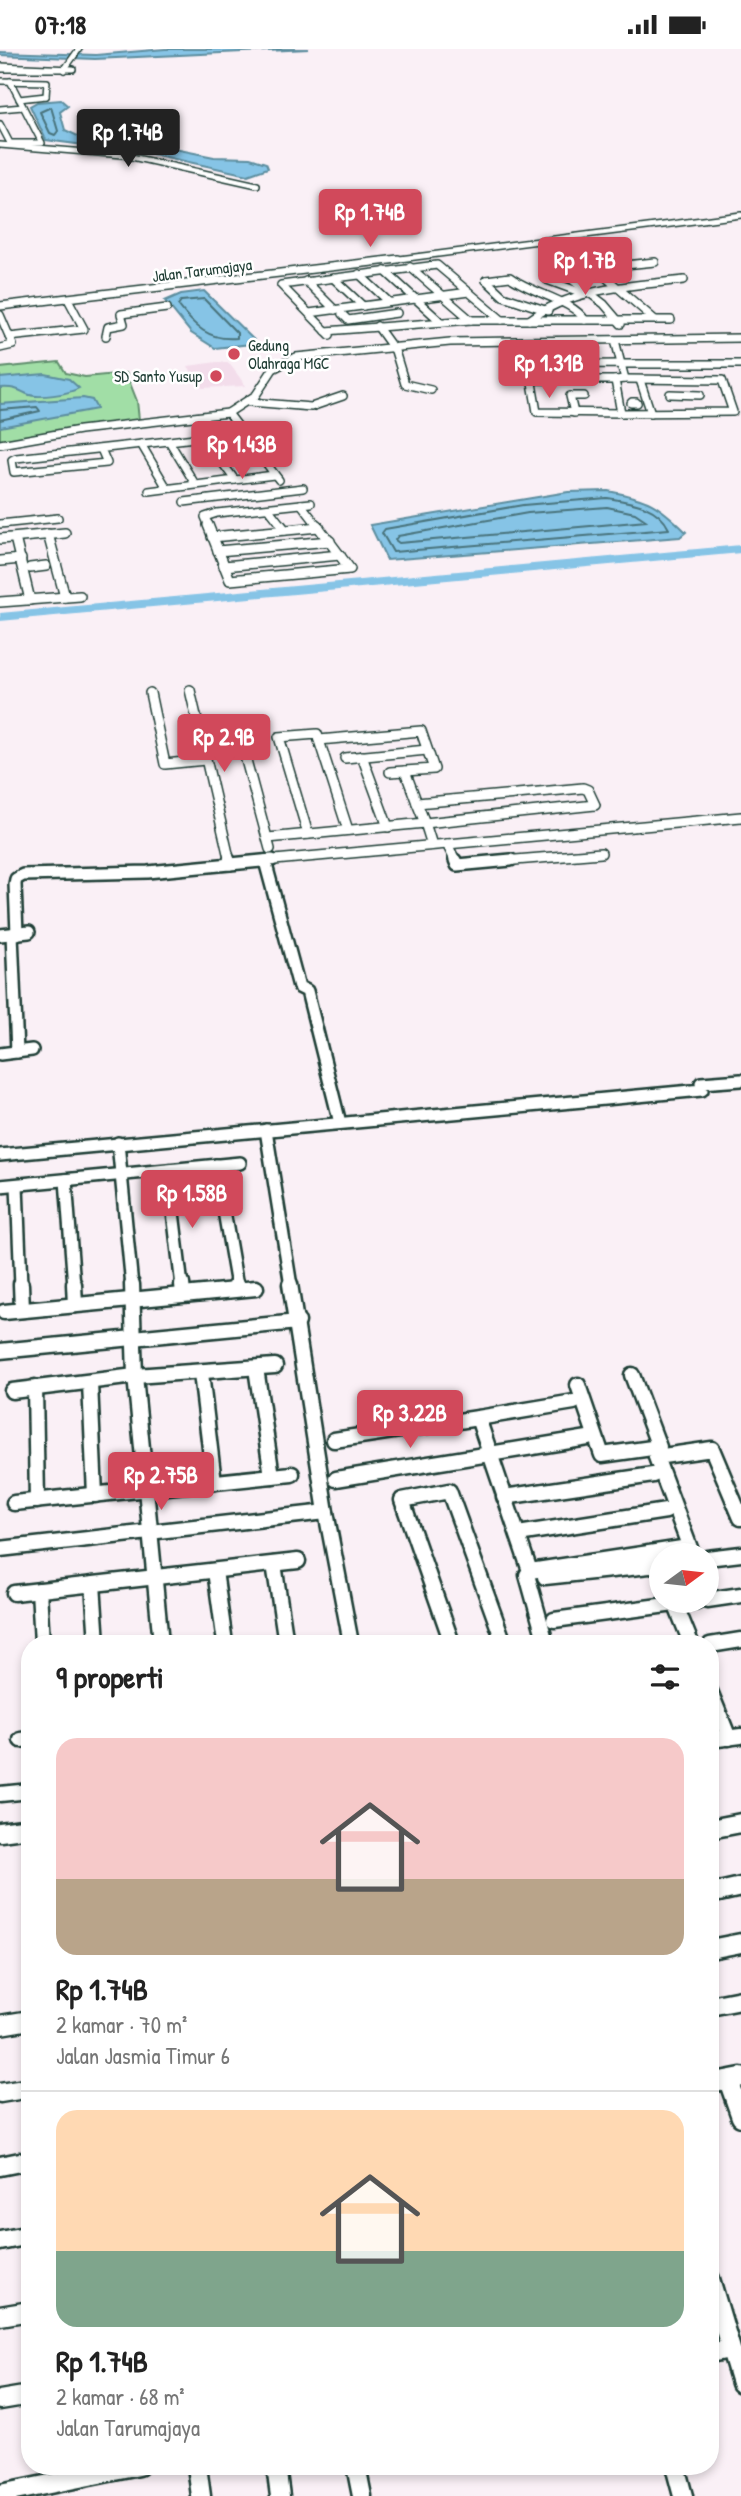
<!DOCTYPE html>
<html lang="id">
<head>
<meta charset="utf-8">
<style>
	body { margin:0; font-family:"Patrick Hand",sans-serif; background:#f6f6f6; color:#222; height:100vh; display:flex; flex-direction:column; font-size:26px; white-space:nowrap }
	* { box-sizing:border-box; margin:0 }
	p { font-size:23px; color:#767676 }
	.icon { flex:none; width:38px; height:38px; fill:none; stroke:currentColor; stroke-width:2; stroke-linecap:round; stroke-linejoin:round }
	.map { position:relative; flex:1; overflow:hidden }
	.details { position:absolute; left:21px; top:1586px; width:698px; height:840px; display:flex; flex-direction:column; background:#fff; border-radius:28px; box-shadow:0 4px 10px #0003 }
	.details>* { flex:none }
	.needle { width:46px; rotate:75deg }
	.fabs { position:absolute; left:649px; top:1494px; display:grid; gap:14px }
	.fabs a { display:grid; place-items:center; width:70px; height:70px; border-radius:50%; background:#fff; box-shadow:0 4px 10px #0003; font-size:35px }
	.price { position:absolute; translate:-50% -60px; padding:0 16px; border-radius:7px; background:#d1495b; color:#fff; font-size:23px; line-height:46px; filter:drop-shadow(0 2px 4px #0008) }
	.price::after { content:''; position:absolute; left:50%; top:42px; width:21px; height:16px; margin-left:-10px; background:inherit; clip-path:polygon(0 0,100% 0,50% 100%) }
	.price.selected { background:#222; color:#fff }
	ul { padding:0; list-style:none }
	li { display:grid; align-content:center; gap:14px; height:371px; padding:0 35px }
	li+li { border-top:2px solid #e0e0e0 }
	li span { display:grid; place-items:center; height:217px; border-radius:21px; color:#555 }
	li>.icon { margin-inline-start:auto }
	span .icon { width:126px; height:126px; fill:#fffc; stroke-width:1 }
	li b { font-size:30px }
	h2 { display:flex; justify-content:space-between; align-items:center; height:84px; padding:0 35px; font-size:30px }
	.status { display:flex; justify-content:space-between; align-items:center; height:49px; padding:0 35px; background:#fff; direction:ltr }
	.status svg { height:19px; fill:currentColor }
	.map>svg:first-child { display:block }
	.built { fill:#f3ddeb }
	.green { fill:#a1dea6; stroke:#608e6d; stroke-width:2 }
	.water { fill:#86c4e6; stroke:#5d8e9f; stroke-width:2 }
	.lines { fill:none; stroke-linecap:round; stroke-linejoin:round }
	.shore { stroke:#48737b; stroke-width:2 }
	.river { fill:#86c4e6; fill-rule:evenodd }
	.minor-far5-casing { stroke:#1f3d34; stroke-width:8 }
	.minor-far4-casing { stroke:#1f3d34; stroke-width:10 }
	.minor-far3-casing { stroke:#1f3d34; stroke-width:12 }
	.minor-far2-casing { stroke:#1f3d34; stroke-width:16 }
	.minor-far1-casing { stroke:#1f3d34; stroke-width:19 }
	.minor-casing { stroke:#1f3d34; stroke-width:23 }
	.minor-far5 { stroke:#fff; stroke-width:5 }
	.minor-far4 { stroke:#fff; stroke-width:7 }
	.minor-far3 { stroke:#fff; stroke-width:9 }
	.minor-far2 { stroke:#fff; stroke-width:11 }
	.minor-far1 { stroke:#fff; stroke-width:14 }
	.minor { stroke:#fff; stroke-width:18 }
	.poi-dot { fill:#d1495b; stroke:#fff; stroke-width:2.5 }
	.labels { text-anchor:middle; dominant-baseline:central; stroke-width:5; stroke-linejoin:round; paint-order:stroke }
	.far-street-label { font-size:16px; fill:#1f3d34; stroke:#fff }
	.far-poi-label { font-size:16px; fill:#1f3d34; stroke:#fff; text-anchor:start }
</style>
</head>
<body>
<div class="status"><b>07:18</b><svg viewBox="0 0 49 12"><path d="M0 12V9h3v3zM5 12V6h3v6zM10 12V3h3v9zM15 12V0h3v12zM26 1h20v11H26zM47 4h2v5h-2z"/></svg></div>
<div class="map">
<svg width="741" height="2447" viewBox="0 0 741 2447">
	<rect width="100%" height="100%" fill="#faf0f6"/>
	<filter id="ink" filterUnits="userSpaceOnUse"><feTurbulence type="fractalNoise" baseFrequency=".0143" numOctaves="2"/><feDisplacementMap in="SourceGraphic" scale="14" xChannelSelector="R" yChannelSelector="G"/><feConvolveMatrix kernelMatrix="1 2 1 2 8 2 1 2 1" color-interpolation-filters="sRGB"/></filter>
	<g filter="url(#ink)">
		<polygon class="built" points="217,313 229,314 246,337 202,339 188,317"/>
		<polygon class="green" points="59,313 66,324 85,328 126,324 137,352 139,371 0,392 0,319"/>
		<g class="water">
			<polygon points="165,0 309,0 95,10 0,6 0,3 96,6"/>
			<polygon points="61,51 68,57 60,63 65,81 82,89 145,94 214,108 250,109 266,114 268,119 248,126 152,105 46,91 30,57 37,53"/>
			<polygon points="204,242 254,291 251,295 215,299 191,284 165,252 181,245"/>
			<path d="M45 325 69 330 79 339C69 345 38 350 27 345 17 340 13 338 0 339V329Z"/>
			<polygon points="83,349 92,351 97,360 0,378 0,355"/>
			<path d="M608 442C648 450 657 454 686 483L680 488 387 511 370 476 568 443Z"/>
		</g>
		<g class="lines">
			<g class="shore">
				<polygon points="51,58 58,82 55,86 50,84 40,63"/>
				<path d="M204 250 237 284V289C209 292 194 277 178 256L181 252Z"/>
				<polyline points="0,361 37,358 40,362 0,371"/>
				<path d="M607 449C630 453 658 456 669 480L393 503 382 484 385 480 523 456Z"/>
				<polygon points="607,458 635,464 647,472 399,494 395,491 398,487 528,464"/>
			</g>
			<polygon class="river" points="741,496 741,504 0,572 0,564"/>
			<defs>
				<g id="minor-far5">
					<polyline points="0,17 73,20 0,20"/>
					<polyline points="64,21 79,0"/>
					<polyline points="0,32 47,33 46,47"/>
					<polyline points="19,50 46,47"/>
					<polyline points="0,60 23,58"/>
					<polyline points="0,75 10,94 42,94 10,32"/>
					<polyline points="0,96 123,106 257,136"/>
					<polyline points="384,212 741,166"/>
				</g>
				<g id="minor-far4">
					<polyline points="410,218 471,271"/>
					<polyline points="595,219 654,270"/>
					<polyline points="595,219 655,213"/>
					<polyline points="385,222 441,273"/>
					<polyline points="359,225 389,253"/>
					<polyline points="567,227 604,255 621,275"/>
					<polyline points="333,229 363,257"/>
					<path d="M486 231 510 228C533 245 572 251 585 271"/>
					<polyline points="486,231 503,247 548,262"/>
					<polyline points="547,231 585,245"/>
					<polyline points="306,232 335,261"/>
					<polyline points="0,257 398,210"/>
					<polyline points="309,264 469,243"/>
					<polyline points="342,265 348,271 397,264"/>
					<polyline points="0,266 13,296 0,299"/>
					<path d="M529 271C575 238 630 237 684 231"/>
					<polyline points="377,277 395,302 405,335 431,341"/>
					<polyline points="326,282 471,271 671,271"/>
					<polyline points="330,286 281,236 437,216 502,271"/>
					<polyline points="106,287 108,278 124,275 121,265 167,259"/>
					<polyline points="9,288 84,280 68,250"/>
					<polyline points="616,295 621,315"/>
					<polygon points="621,315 625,330 615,331 621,364 537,363 529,316"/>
					<polyline points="621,315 741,315"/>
					<polyline points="512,316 529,316"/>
					<polyline points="531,331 615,331"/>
					<polyline points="640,331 651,364"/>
					<polyline points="670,345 700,346"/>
					<polyline points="250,353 311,358 343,347"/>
					<polygon points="632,353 636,353 637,354 631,354"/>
					<polyline points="228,364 279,431"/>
					<polyline points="574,364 570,347 584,347"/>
					<polyline points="621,364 733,363 722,331 625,330"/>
					<polyline points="218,386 203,388 235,431"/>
					<polyline points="169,392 203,388"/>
					<polyline points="0,395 80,381 228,364 256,346 273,320 296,308 450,293 741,289"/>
					<polyline points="141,395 167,439"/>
					<polyline points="101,400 107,414 14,423 12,411 16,409 169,392 195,435"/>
					<polyline points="149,442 274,426"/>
					<polyline points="184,453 303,439"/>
					<polyline points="301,455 318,477"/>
					<polyline points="301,455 311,454"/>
					<polyline points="268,459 282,477"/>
					<polyline points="0,475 58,469"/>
					<polyline points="209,477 205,468 217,464 301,455"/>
				</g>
				<g id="minor-far3">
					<polyline points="208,476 230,531 350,520 317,476"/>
					<polyline points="281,476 285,481"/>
					<polyline points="48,485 65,548"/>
					<polyline points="212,488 319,478"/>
					<polyline points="15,489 30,551"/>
					<polyline points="0,490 65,484"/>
					<polyline points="218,502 330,492"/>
					<polyline points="0,512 21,510"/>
					<polyline points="224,517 340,506"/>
					<polyline points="30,519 46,517"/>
					<polyline points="0,553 80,547"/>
					<polyline points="190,641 230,813"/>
					<polyline points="150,644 165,715 205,711"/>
					<polyline points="319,691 421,682 434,720 390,723"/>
					<polyline points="201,693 240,689 270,800"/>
					<polyline points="362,707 388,778"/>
					<polyline points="345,709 427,701"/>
					<polyline points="405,722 417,754"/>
					<polygon points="583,739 588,741 595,756 425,774 417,754"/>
					<polyline points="425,774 432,796"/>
					<polyline points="308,785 279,688 317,685 348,781"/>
					<polyline points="268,789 425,774"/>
					<polyline points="447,795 456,813"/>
					<polyline points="253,813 741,768"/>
					<polyline points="490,813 601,804"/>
				</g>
				<g id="minor-far2">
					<polyline points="229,811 230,815"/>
					<polyline points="455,811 457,816 511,811"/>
					<polyline points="265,812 299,938 307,942 340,1074"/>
					<polyline points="12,885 17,1003"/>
					<polyline points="17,885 15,835 16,830 23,826 148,823 272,811"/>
					<polyline points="0,886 29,883"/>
					<polyline points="0,1005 32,1001"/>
					<polyline points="266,1081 291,1237"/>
					<polyline points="118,1094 132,1237"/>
					<polyline points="0,1106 702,1041 701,1034 741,1031"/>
					<polyline points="216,1116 237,1237"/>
					<polyline points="168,1122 182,1237"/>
					<polyline points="66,1131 74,1237"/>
					<polyline points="17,1136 21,1237"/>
					<polyline points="0,1137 240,1114"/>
				</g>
				<g id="minor-far1">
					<polyline points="21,1235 22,1261"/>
					<polyline points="74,1235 75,1256"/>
					<polyline points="132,1235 135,1327 161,1594"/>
					<polyline points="182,1235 183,1245"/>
					<polyline points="236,1235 237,1240"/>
					<polyline points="290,1235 326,1463 351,1594"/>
					<polyline points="4,1263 256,1239"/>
					<polyline points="0,1302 298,1273"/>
					<polyline points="256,1319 272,1427"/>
					<polyline points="201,1324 214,1433"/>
					<polyline points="90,1334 95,1446"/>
					<polyline points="578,1336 602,1406 659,1398 632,1326"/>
					<polyline points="35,1338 37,1452"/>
					<polyline points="12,1342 135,1327 275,1317"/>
					<polyline points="478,1369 574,1353"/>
					<polyline points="334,1391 478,1369 530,1522 527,1526 546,1594"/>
					<polyline points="336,1430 588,1389"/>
					<polyline points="504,1448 653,1426"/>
					<polyline points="14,1454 292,1425"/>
					<polyline points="518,1485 666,1462"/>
					<polyline points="0,1500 326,1463"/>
					<polyline points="693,1507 656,1408 712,1400 741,1469"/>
					<polyline points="707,1509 741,1505"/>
					<polyline points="274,1515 286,1594"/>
					<polyline points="215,1522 225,1594"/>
					<polyline points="530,1522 682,1499"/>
					<polyline points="545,1528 659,1516 662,1521"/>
					<polyline points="93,1535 97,1594"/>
					<polyline points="39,1541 42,1594"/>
					<polyline points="14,1544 298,1512"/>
					<polyline points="707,1551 741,1546"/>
					<polyline points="674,1552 691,1594"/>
					<polyline points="554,1571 697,1552"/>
					<polyline points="452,1594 402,1451 449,1442 504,1594"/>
					<polyline points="710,1596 741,1591"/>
					<polyline points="710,1642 729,1689"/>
					<polyline points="21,1691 30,1690"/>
					<polyline points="710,1691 741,1687"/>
					<polyline points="0,1745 30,1742"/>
				</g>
				<g id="minor">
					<polyline points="710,1780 741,1774"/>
					<polyline points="0,1783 30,1779"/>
					<polyline points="710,1845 741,1838"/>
					<polyline points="710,1900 741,1894"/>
					<polyline points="710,1957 741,1951"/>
					<polyline points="0,1976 30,1971"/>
					<polyline points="728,2031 741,2068"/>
					<polyline points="710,2034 741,2028"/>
					<polyline points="0,2044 30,2039"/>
					<polyline points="0,2117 30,2111"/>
					<polyline points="0,2192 30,2186"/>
					<polyline points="710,2230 741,2334"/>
					<polyline points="0,2267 30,2262"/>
					<polyline points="710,2304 730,2300"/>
					<polyline points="0,2351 30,2346"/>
					<polyline points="197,2417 201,2447"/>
					<polyline points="276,2417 280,2447"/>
					<polyline points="356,2417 362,2447"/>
					<polyline points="675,2417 683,2447"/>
					<polyline points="0,2445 139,2417"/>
				</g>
			</defs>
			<use href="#minor-far5" class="minor-far5-casing"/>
			<use href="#minor-far4" class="minor-far4-casing"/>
			<use href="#minor-far3" class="minor-far3-casing"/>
			<use href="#minor-far2" class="minor-far2-casing"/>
			<use href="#minor-far1" class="minor-far1-casing"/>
			<use href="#minor" class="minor-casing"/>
			<use href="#minor-far5" class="minor-far5"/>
			<use href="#minor-far4" class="minor-far4"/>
			<use href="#minor-far3" class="minor-far3"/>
			<use href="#minor-far2" class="minor-far2"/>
			<use href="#minor-far1" class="minor-far1"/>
			<use href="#minor" class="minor"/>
		</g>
	</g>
	<g class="poi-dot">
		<circle cx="234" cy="305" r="7"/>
		<circle cx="216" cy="327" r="7"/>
	</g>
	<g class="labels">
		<g class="far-street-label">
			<text transform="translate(202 221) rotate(-7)">Jalan Tarumajaya</text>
		</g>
		<g class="far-poi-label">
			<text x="248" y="296">Gedung<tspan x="248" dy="18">Olahraga MGC</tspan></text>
			<text x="202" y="327" text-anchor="end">SD Santo Yusup</text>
		</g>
	</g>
</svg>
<div class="fabs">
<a><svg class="needle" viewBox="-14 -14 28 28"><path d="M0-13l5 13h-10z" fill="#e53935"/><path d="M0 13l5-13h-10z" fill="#767676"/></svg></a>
</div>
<b class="price selected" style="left:128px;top:120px">Rp 1.74B</b>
<b class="price" style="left:370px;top:200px">Rp 1.74B</b>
<b class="price" style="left:585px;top:248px">Rp 1.7B</b>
<b class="price" style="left:549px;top:351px">Rp 1.31B</b>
<b class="price" style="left:242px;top:432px">Rp 1.43B</b>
<b class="price" style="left:224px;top:725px">Rp 2.9B</b>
<b class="price" style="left:192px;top:1181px">Rp 1.58B</b>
<b class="price" style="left:410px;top:1401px">Rp 3.22B</b>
<b class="price" style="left:161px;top:1463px">Rp 2.75B</b>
<section class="details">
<h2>9 properti<svg class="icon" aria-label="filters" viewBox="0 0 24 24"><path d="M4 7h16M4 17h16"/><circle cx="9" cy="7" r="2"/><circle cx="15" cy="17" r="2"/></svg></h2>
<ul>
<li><span style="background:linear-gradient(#f6c9c9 65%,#b9a48a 0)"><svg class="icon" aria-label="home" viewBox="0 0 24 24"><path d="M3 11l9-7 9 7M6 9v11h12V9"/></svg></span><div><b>Rp 1.74B</b><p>2 kamar · 70 m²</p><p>Jalan Jasmia Timur 6</p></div></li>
<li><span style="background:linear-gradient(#ffd9b3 65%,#7fa58c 0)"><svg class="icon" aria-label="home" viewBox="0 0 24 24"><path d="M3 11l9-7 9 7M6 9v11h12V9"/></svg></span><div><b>Rp 1.74B</b><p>2 kamar · 68 m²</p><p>Jalan Tarumajaya</p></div></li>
</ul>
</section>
</div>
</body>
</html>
